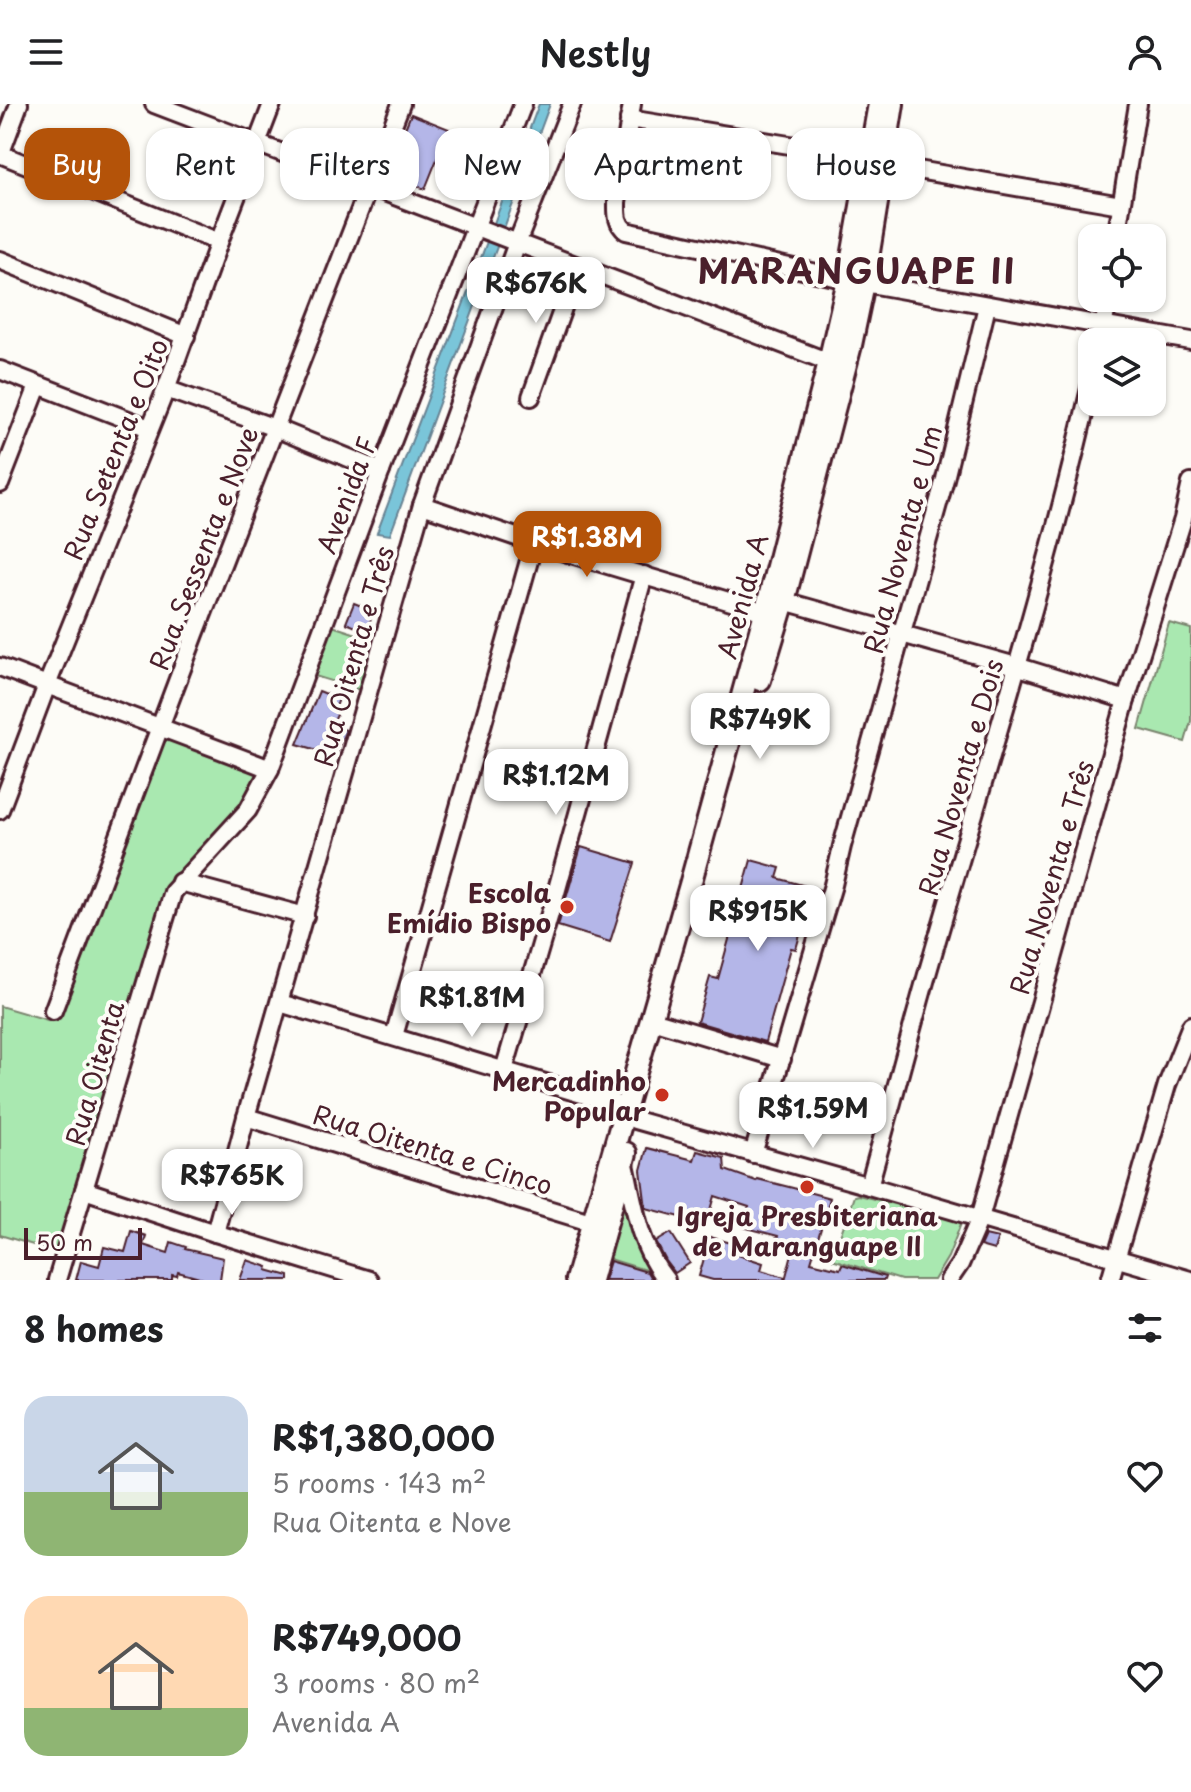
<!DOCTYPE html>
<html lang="en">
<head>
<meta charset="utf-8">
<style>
	body { margin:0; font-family:"Playpen Sans",sans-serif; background:#f2f2f2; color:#202124; height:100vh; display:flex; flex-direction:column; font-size:30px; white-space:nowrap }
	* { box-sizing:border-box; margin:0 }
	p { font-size:26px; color:#757577 }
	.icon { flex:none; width:44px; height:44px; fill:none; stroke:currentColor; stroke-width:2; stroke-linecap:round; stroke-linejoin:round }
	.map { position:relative; height:1176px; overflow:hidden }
	.sheet { display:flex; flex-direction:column; background:#fff; flex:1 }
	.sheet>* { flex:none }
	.banner { position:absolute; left:24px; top:24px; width:1144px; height:72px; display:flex; gap:16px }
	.fabs { position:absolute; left:1078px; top:120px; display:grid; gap:16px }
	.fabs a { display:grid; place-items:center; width:88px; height:88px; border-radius:16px; background:#fff; box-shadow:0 2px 6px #0004; font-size:40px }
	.scale { position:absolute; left:24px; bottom:20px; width:118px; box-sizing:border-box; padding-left:8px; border:4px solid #4a1f2b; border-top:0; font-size:22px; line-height:28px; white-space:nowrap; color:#4a1f2b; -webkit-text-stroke:6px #fdfcf7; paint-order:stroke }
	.price { position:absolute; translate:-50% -68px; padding:0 18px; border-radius:16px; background:#fff; color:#222; font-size:26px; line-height:52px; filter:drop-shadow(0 2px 4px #0008) }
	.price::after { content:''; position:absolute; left:50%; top:48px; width:24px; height:18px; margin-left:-12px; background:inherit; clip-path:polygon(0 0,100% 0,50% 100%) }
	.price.selected { background:#b45309; color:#fff }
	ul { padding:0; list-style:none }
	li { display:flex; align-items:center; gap:24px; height:200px; padding:0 24px }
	li span { display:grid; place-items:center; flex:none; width:224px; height:160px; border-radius:24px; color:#555 }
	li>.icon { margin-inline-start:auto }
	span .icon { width:96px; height:96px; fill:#fffc; stroke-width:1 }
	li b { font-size:34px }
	h2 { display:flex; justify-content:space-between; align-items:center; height:96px; padding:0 24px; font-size:34px }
	.tag { padding:0 28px; border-radius:24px; background:#fff; box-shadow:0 2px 6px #0004; font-size:28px; line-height:72px }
	.tag.selected { background:#b45309; color:#fff }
	header { display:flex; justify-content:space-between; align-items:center; height:104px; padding:0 24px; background:#fff; font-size:36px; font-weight:600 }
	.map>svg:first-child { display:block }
	.green { fill:#a9e8b0; stroke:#7a846e; stroke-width:2 }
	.water { fill:#7ac5d9; stroke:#678393; stroke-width:2 }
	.building { fill:#b4b6e8; stroke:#4a1f2b; stroke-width:2 }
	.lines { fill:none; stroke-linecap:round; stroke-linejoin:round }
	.minor-casing { stroke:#4a1f2b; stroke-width:22 }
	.major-casing { stroke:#4a1f2b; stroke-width:26 }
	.minor { stroke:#fdfcf7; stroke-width:16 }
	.major { stroke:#fdfcf7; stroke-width:20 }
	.poi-dot { fill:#c8321e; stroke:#fdfcf7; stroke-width:3 }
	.labels { text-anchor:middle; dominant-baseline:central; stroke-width:8; stroke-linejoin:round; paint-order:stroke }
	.street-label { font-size:26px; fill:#4a1f2b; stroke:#fdfcf7 }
	.poi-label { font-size:26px; font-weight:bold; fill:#4a1f2b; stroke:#fdfcf7; text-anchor:end }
	.district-label { font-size:34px; font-weight:bold; letter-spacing:2px; fill:#4a1f2b; stroke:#fdfcf7 }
</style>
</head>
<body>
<header><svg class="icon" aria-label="menu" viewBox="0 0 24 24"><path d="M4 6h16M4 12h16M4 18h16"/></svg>Nestly<svg class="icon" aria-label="person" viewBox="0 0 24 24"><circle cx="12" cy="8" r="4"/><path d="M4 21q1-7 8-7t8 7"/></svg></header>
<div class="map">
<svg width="1191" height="1176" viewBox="0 0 1191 1176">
	<rect width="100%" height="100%" fill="#fdfcf7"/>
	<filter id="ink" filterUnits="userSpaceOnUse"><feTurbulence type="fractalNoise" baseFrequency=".0125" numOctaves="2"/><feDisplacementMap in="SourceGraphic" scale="16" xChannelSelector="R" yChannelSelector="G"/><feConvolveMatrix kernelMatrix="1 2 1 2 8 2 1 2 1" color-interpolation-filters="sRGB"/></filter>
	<g filter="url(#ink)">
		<g class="green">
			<polygon points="323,519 381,538 367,588 305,569"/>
			<polygon points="1169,519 1191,525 1191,617 1185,638 1139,625"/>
			<polygon points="161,625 269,667 259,695 175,783 63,1150 0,1131 0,902 51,917"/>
			<polygon points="624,1058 655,1169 600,1152"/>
			<polygon points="858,1091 962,1117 948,1153 934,1176 901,1176 832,1155 854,1092"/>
		</g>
		<polygon class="water" points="539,0 550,0 390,431 377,429"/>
		<g class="building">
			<polygon points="411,10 449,25 425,85 386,70"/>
			<polygon points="354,499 374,507 366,527 346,519"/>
			<polygon points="319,587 339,595 335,605 337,611 332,621 346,626 335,651 297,640"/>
			<polygon points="581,743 635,759 610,838 558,822"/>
			<polygon points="751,756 780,764 777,774 820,786 809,822 803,820 796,845 791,844 765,938 697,918 710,873 718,875"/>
			<polygon points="647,1044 694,1056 697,1047 724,1054 725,1066 756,1077 757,1075 793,1084 830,1094 811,1158 840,1165 842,1160 885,1173 884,1176 785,1176 793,1146 776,1141 778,1132 743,1123 749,1103 715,1092 707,1120 646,1104 641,1066"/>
			<polygon points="131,1127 146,1132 143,1141 168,1149 171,1138 186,1143 185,1145 223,1154 220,1176 207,1176 178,1168 177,1172 172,1171 172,1176 76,1176 81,1157 99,1162 104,1143 125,1148"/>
			<polygon points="671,1129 690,1159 675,1169 666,1157 656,1138"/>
			<polygon points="985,1131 998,1134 994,1146 980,1142"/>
			<polygon points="710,1133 731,1139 729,1148 763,1159 761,1166 785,1173 785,1176 713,1176 699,1172"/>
			<polygon points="247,1156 268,1163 267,1166 289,1172 289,1176 240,1176"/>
			<polygon points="610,1157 647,1168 652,1176 604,1176"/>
		</g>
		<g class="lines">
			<defs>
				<g id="minor">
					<polyline points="154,0 829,258 840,260"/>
					<path d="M632 0 617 98C617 109 616 119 626 127L848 176 1191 237"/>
					<polyline points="629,15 870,54"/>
					<polyline points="0,50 219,138"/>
					<polyline points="0,51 19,0"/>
					<polyline points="883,60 1121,101"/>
					<polyline points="1116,134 1138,0"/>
					<polyline points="0,156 186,232"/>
					<polyline points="1101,238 1108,194"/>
					<polyline points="0,266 149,324"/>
					<polyline points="166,285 275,324 381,367"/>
					<polyline points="531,293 578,162"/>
					<polyline points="0,380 38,282"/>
					<polyline points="422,401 534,439 765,508 784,497 1016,562 1126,596"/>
					<path d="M0 563C90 598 180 630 270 665"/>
					<polyline points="0,706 47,581 166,285 219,138 272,0"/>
					<polyline points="180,778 305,812"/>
					<polyline points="280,899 625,1003 635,1016 869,1082 1190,1176"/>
					<polyline points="53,907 195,530 401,0"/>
					<polyline points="662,919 782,955"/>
					<polyline points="394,932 534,439"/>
					<polyline points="504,966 554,796 644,471"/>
					<polyline points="246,1013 600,1121"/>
					<polyline points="753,1050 833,781 842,742 945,375 987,202"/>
					<path d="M624 1056C634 1098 638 1142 666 1176"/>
					<path d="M869 1082C890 1008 909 933 930 860 986 666 1047 473 1092 276"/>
					<polyline points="84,1086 215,1129 369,1176"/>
					<polyline points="215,1129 246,1013 422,401 517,139 572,0"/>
					<polyline points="57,1176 173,788 248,706 270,665 381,367 523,0"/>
					<polyline points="949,1176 960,1160 980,1114 1126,596 1183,415 1191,379"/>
					<polyline points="1110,1176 1167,981 1191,921"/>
				</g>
				<g id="major">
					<polyline points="760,576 784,497 851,241 864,179 893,0"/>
					<polyline points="576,1176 690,781 769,494 829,258 848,176 879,0"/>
					<polyline points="591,1176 626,1049"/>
				</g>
			</defs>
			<use href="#minor" class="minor-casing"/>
			<use href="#major" class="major-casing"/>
			<use href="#minor" class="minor"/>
			<use href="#major" class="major"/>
		</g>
	</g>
	<g class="poi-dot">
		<circle cx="567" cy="803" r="8"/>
		<circle cx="662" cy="991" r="8"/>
		<circle cx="807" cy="1083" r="8"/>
	</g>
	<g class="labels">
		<g class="street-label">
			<text transform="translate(115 345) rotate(-68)">Rua Setenta e Oito</text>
			<text transform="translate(346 391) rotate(-69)">Avenida F</text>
			<text transform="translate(902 435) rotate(-75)">Rua Noventa e Um</text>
			<text transform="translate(203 444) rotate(-69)">Rua Sessenta e Nove</text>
			<text transform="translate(742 492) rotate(-75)">Avenida A</text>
			<text transform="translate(353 552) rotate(-74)">Rua Oitenta e Três</text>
			<text transform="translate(960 673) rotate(-74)">Rua Noventa e Dois</text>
			<text transform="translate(1051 773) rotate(-74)">Rua Noventa e Três</text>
			<text transform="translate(94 969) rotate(-74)">Rua Oitenta</text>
			<text transform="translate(433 1045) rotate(17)">Rua Oitenta e Cinco</text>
		</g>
		<g class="poi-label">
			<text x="551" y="788">Escola<tspan x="551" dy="30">Emídio Bispo</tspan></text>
			<text x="646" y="976">Mercadinho<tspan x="646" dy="30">Popular</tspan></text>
			<text x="807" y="1111" text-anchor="middle">Igreja Presbiteriana<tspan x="807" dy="30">de Maranguape II</tspan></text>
		</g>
		<g class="district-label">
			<text x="857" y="166">MARANGUAPE II</text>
		</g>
	</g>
</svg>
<div class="fabs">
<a><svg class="icon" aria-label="locate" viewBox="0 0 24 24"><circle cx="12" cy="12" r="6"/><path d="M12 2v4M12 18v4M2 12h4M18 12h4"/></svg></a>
<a><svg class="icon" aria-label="layers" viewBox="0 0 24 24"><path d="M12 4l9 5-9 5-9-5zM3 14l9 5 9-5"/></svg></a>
</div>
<div class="scale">50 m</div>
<b class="price" style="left:536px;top:221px">R$676K</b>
<b class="price selected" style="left:587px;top:475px">R$1.38M</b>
<b class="price" style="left:760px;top:657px">R$749K</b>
<b class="price" style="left:556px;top:713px">R$1.12M</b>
<b class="price" style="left:758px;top:849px">R$915K</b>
<b class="price" style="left:472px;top:935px">R$1.81M</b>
<b class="price" style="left:813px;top:1046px">R$1.59M</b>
<b class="price" style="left:232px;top:1113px">R$765K</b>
<div class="banner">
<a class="tag selected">Buy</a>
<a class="tag">Rent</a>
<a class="tag">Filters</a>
<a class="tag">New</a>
<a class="tag">Apartment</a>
<a class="tag">House</a>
</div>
</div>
<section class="sheet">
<h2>8 homes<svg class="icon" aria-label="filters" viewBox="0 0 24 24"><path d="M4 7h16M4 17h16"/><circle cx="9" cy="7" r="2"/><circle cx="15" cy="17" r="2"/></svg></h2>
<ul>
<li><span style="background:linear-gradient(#c9d6e8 60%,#8fb573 0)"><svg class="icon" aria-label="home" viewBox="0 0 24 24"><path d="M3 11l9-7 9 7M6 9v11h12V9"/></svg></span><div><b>R$1,380,000</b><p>5 rooms · 143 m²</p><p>Rua Oitenta e Nove</p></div><svg class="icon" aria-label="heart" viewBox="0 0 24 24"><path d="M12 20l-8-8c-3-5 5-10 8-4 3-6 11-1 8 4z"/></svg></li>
<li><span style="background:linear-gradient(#ffd9b3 70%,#8fb573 0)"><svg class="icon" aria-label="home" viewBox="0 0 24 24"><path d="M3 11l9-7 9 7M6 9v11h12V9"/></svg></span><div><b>R$749,000</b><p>3 rooms · 80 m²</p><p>Avenida A</p></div><svg class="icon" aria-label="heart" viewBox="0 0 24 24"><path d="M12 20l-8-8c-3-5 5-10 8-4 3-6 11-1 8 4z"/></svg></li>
</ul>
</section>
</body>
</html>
